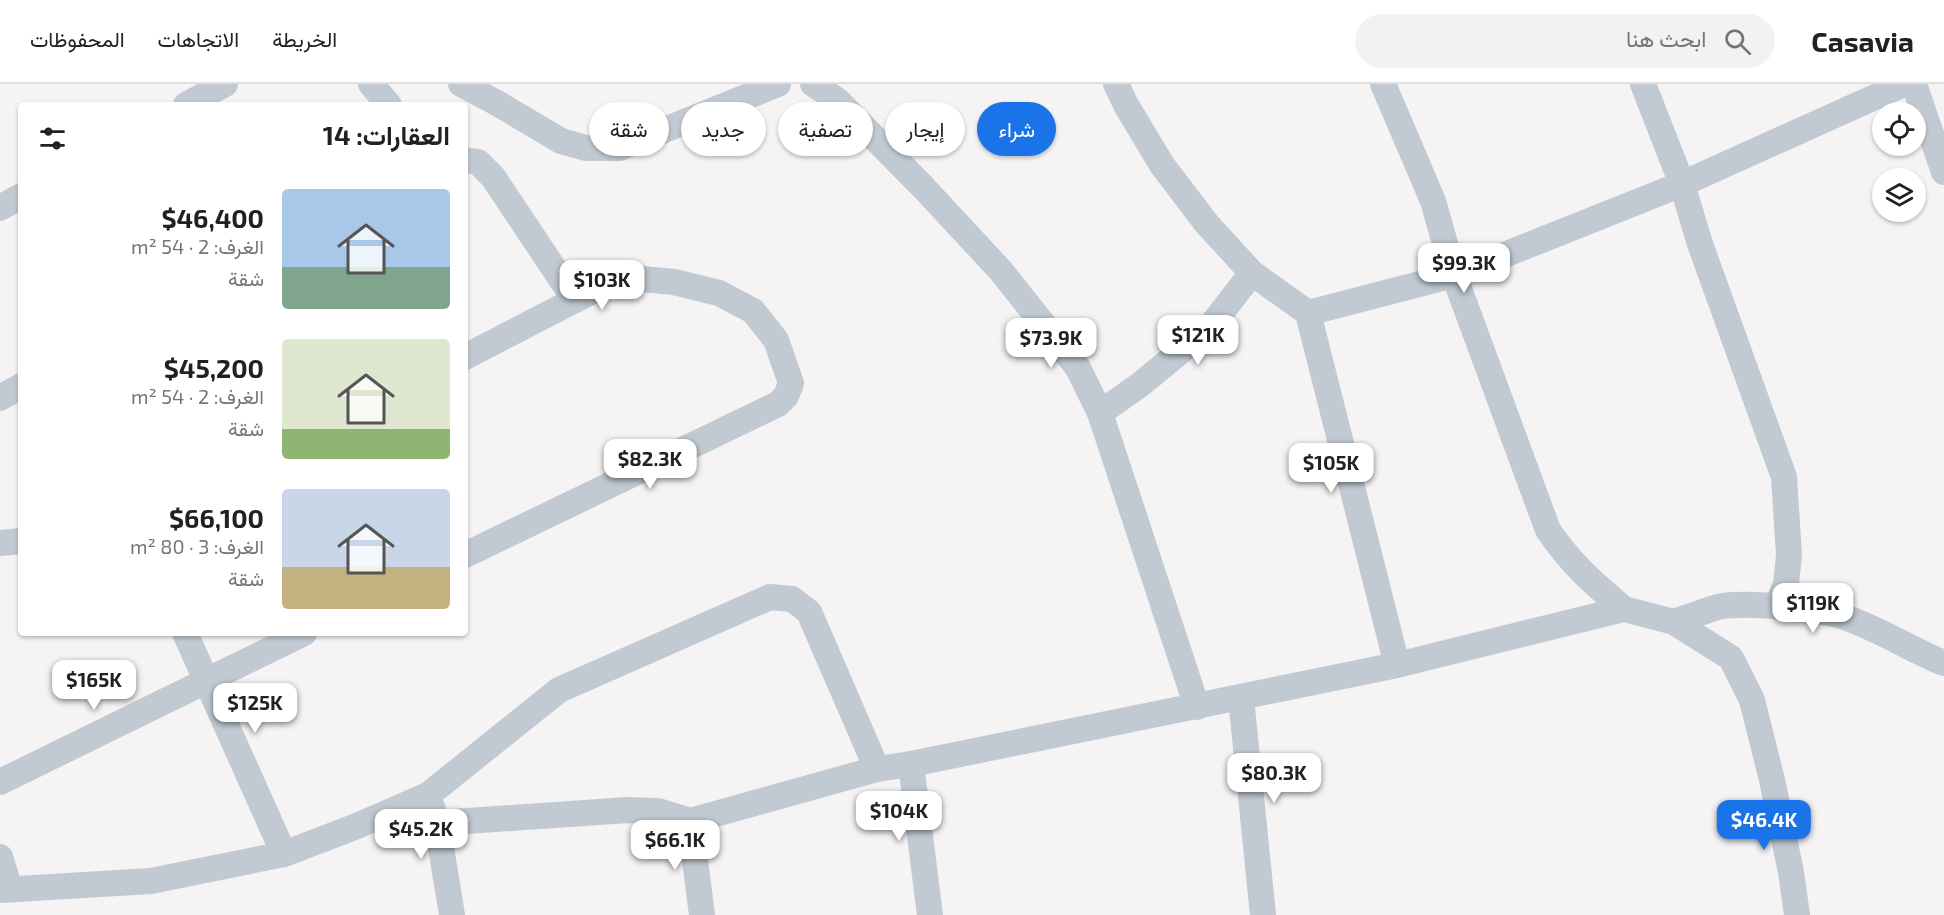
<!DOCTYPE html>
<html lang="ar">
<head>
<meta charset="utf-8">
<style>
	body { margin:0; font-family:"Exo 2",Vazirmatn,sans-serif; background:#f2f2f2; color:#202124; direction:rtl; height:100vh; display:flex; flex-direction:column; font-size:22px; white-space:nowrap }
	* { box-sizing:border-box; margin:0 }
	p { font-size:20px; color:#757577 }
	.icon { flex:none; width:33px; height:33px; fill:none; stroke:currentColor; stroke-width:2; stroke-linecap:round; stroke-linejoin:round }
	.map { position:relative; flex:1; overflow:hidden; direction:ltr }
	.sheet { position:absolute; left:18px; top:18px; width:450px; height:534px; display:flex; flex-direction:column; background:#fff; border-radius:6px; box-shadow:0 2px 4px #0004; direction:rtl }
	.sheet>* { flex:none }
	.top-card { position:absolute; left:486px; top:18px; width:570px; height:54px; direction:rtl; display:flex; gap:12px }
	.buttons { position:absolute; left:1872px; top:18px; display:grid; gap:12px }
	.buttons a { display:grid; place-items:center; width:54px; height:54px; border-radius:50%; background:#fff; box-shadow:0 2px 4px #0004; font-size:30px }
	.price { position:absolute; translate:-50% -51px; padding:0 14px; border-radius:12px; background:#fff; color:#222; font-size:20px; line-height:39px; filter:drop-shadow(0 2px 3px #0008) }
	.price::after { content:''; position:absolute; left:50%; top:36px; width:18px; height:14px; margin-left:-9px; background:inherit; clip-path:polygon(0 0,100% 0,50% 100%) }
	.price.current { background:#1a73e8; color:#fff }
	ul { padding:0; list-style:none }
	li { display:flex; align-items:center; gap:18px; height:150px; padding:0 18px }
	li span { display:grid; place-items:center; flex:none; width:168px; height:120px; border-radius:6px; color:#555 }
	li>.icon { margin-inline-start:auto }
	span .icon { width:72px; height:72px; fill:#fffc; stroke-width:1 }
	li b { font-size:26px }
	h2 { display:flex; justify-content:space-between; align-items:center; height:72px; padding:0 18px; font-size:26px }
	.pill { padding:0 21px; border-radius:27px; background:#fff; box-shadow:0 2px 4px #0004; font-size:21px; line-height:54px }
	.pill.current { background:#1a73e8; color:#fff }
	header { display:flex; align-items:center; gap:36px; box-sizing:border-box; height:84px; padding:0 30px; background:#fff; border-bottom:2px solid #e0e0e0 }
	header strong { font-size:28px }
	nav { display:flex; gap:33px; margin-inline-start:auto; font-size:21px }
	.search { width:420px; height:54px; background:#f2f2f2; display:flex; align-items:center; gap:15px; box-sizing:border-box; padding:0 21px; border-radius:33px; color:#757577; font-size:22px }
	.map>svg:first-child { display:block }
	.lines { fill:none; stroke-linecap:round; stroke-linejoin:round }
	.street { stroke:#c1cad2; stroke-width:26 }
</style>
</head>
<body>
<header>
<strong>Casavia</strong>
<div class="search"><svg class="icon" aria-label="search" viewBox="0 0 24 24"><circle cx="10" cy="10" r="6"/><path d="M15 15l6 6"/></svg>ابحث هنا</div>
<nav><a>الخريطة</a><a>الاتجاهات</a><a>المحفوظات</a></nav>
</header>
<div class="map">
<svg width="1944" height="831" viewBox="0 0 1944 831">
	<rect width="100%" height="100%" fill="#f5f3f3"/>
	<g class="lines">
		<g class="street">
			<polyline points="371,0 389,21"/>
			<polyline points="461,0 497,19 561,57 586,64 620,64 778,0"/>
			<polyline points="813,0 837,16 923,103 1001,187 1078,284 1100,329 1197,623"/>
			<polyline points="1116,0 1126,21 1162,81 1207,140 1252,189 1308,229 1454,191 1682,100 1904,0"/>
			<path d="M1383 0 1433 117 1454 191 1548 446C1571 480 1593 499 1624 525"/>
			<polyline points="1643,0 1682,100 1700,160 1784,393 1789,471 1786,500 1777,522"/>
			<polyline points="1914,0 1944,88"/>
			<polyline points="186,21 225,0"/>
			<polyline points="465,76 478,78 493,93 575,216 621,193 674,198 719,209 753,227 776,256 791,299 786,312 778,320 465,471"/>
			<polyline points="0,124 21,112"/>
			<polyline points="1308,229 1397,581"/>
			<polyline points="465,273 575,216"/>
			<polyline points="0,314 21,302"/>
			<polyline points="1100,329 1141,300 1210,243 1252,189"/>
			<polyline points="0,459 21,457"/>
			<path d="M1674 538C1689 533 1704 527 1718 523 1745 517 1822 525 1847 534 1881 546 1911 566 1944 579"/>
			<polyline points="185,549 284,770"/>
			<polyline points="1241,614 1263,831"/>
			<polyline points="911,680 930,831"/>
			<polyline points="0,698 304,549"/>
			<polyline points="432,723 437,739 452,831"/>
			<polyline points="690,737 702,831"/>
			<polyline points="437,739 628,726 658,727 690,737 877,685 911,680 1397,581 1624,525 1674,538 1731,574 1752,616 1772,696 1791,788 1797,831"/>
			<polyline points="0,773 10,805"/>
			<polyline points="0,806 151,797 284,770 357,742 428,711 559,606 770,513 792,515 809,528 877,685"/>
		</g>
	</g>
</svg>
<div class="buttons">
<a><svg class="icon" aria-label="locate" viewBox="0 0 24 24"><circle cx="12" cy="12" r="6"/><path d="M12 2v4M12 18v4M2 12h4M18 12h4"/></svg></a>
<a><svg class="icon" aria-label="layers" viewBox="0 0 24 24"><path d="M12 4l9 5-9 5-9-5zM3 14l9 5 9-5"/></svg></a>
</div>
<b class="price" style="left:1464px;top:210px">$99.3K</b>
<b class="price" style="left:602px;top:227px">$103K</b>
<b class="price" style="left:1198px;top:282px">$121K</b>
<b class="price" style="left:1051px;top:285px">$73.9K</b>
<b class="price" style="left:650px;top:406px">$82.3K</b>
<b class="price" style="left:1331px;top:410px">$105K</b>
<b class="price" style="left:1813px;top:550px">$119K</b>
<b class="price" style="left:94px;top:627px">$165K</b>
<b class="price" style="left:255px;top:650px">$125K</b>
<b class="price" style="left:1274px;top:720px">$80.3K</b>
<b class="price" style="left:899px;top:758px">$104K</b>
<b class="price current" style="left:1764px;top:767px">$46.4K</b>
<b class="price" style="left:421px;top:776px">$45.2K</b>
<b class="price" style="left:675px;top:787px">$66.1K</b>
<div class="top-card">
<a class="pill current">شراء</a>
<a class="pill">إيجار</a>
<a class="pill">تصفية</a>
<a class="pill">جديد</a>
<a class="pill">شقة</a>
</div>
<section class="sheet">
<h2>العقارات: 14<svg class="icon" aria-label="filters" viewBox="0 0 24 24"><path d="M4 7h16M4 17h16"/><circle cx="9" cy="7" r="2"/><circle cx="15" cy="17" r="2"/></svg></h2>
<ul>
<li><span style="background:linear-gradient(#a9c7e8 65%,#7fa58c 0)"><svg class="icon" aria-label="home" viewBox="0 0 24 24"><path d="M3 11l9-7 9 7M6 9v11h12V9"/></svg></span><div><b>$46,400</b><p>الغرف: 2 · 54 m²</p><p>شقة</p></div></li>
<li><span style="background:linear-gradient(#dfe7d0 75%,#8fb573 0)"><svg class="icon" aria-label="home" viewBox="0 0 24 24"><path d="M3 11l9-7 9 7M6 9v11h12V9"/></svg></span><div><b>$45,200</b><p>الغرف: 2 · 54 m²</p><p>شقة</p></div></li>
<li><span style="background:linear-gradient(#c9d6e8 65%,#c2b280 0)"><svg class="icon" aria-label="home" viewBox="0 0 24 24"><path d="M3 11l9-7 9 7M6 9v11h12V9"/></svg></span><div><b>$66,100</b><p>الغرف: 3 · 80 m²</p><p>شقة</p></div></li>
</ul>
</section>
</div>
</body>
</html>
